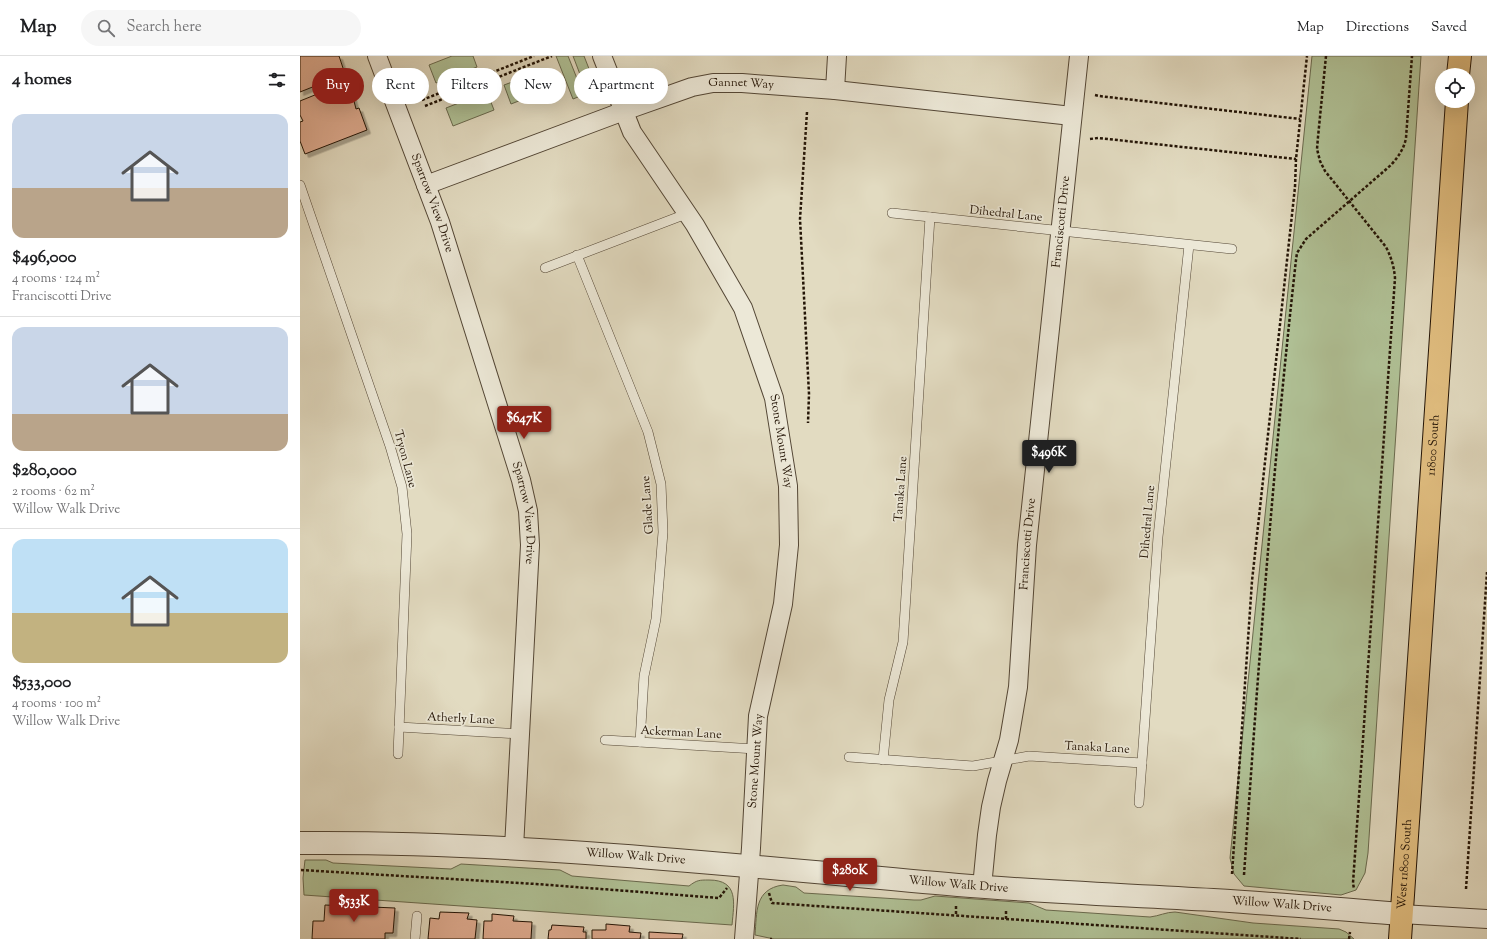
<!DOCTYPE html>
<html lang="en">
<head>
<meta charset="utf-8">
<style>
	body { margin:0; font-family:"Sorts Mill Goudy",serif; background:#f6f6f6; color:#202124; height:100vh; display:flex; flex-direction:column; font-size:15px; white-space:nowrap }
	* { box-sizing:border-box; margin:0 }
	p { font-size:13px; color:#757577 }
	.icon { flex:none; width:22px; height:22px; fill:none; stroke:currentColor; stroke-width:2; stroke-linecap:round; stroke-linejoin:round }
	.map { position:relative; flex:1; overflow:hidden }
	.drawer { display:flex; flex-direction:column; background:#fff; width:300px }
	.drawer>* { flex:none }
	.hud { position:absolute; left:12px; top:12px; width:380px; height:36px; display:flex; gap:8px }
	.buttons { position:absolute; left:1135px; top:12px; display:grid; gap:8px }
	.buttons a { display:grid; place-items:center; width:40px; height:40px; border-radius:50%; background:#fff; box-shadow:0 4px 16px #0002; font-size:20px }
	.price { position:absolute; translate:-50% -34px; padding:0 9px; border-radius:4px; background:#8f2418; color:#fff; font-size:13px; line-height:26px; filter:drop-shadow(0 1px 2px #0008) }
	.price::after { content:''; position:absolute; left:50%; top:24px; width:12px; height:9px; margin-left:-6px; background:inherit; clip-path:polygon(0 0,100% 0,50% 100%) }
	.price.current { background:#222; color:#fff }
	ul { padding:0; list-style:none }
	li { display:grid; align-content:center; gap:8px; height:212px; padding:0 12px }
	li+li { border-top:1px solid #e0e0e0 }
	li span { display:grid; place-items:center; height:124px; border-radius:12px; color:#555 }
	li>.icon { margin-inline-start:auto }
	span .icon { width:72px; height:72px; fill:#fffc; stroke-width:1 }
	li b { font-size:17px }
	h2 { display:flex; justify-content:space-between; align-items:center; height:48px; padding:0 12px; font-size:17px }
	.tag { padding:0 14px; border-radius:18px; background:#fff; box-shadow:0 4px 16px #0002; font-size:14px; line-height:36px }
	.tag.current { background:#8f2418; color:#fff }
	header { display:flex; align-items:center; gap:24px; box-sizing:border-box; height:56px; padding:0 20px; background:#fff; border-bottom:1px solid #e0e0e0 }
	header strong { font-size:19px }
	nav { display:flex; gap:22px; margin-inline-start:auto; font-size:14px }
	.search { width:280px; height:36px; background:#f6f6f6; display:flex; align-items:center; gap:10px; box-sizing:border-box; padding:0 14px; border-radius:22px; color:#757577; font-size:15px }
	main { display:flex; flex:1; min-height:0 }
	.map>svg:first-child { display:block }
	.green { fill:#b0c196; stroke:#6a6a4e }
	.building { fill:#e0ad92; stroke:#231406; filter:url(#shadow) }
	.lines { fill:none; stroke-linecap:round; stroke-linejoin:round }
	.service-casing { stroke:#534635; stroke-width:10 }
	.minor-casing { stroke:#534635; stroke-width:20 }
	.tertiary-casing { stroke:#534635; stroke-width:24 }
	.primary-casing { stroke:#231406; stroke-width:24 }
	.path { stroke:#231406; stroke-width:2.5; stroke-dasharray:3 2; stroke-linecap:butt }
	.service { stroke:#ece8d7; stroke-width:9 }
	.minor { stroke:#ece8d7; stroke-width:18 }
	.tertiary { stroke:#ece8d7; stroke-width:22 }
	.primary { stroke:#e1be80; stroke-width:22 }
	.labels { text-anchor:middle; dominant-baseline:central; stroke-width:3.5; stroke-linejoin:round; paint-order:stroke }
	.street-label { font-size:12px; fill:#231406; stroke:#ece8d7 }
</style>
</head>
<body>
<header>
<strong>Map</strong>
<div class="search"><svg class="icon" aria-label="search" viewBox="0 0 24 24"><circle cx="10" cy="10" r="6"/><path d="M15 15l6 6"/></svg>Search here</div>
<nav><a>Map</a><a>Directions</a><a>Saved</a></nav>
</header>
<main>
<section class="drawer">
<h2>4 homes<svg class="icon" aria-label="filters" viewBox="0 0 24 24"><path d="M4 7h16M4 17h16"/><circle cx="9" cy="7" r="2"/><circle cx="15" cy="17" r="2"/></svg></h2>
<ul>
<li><span style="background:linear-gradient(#c9d6e8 60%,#b9a48a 0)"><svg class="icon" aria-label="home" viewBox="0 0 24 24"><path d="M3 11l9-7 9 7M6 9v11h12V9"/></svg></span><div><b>$496,000</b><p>4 rooms · 124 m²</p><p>Franciscotti Drive</p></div></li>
<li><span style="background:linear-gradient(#c9d6e8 70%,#b9a48a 0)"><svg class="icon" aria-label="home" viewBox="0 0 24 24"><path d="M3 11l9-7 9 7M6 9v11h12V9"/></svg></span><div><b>$280,000</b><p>2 rooms · 62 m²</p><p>Willow Walk Drive</p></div></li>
<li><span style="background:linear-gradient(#bfe0f5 60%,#c2b280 0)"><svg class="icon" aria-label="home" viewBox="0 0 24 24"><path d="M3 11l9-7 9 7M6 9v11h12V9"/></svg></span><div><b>$533,000</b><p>4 rooms · 100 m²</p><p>Willow Walk Drive</p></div></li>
</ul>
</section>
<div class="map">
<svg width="1187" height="883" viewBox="0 0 1187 883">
	<defs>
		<filter id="shadow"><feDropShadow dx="3.5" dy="3.5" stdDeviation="0" flood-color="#0004"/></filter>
	</defs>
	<rect width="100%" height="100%" fill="#e2dbc1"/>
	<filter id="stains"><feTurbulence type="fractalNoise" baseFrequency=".005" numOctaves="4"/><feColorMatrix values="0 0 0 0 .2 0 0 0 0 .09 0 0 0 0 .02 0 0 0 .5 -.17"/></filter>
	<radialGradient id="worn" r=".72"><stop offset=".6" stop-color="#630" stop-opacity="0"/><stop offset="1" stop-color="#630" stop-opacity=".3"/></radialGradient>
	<g class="green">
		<polygon points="152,0 173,0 177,11 136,27 129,9"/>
		<polygon points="256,0 268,0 282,35 281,38 278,41 273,43"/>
		<polygon points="273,0 284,0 293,23 295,35 290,36 286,34"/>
		<polygon points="1012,0 1121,0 1068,797 1065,817 1056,834 1041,839 944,830 934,818 930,802"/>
		<polygon points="245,14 252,32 211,48 204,29"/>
		<polygon points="187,36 194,54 153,70 146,52"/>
		<path d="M5 804H26L33 807 151 813 161 808 260 814 272 820 389 830C397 824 399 824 409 824 439 824 434 847 432 869L4 839 3 822Z"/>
		<path d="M483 829 496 831 504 837 614 844H621L635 840 729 847 746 854 850 861C859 860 866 856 875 856L953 867 1039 873 1046 876 1054 883H474L455 879C457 857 454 833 483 829Z"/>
	</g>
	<g class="building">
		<polygon points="0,0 39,0 45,18 0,36"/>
		<polygon points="42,28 48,44 53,41 56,53 59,52 67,74 5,98 0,85 0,66 3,65 0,59 0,45"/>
		<polygon points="25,849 95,852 93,877 85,877 85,883 12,883 13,865 24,865"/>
		<polygon points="140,856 169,857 167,863 177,864 175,883 128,883 130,862 139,863"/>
		<polygon points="192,858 214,860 213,865 232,866 231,883 183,883 184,865 192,865"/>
		<polygon points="306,868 330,870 329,876 341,877 340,883 292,883 292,874 306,874"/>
		<polygon points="252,869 284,871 283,876 286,876 286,883 248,883 249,874 251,874"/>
		<polygon points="349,876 383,878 382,883 349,883"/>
	</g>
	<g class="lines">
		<defs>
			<g id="service">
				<polyline points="0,129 90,390 102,431 107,478 98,698"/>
				<polyline points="592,157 932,193"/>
				<polyline points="277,199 348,376 361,428 363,476 356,563 344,620 340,686"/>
				<polyline points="245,212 386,158"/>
				<polyline points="99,671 221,678"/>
				<polyline points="305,684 456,693"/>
				<polyline points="549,701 673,710 729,700 842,707"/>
				<polyline points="583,704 589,644 603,586 630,161"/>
				<polyline points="839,747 858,481 889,189"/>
				<polyline points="115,883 117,860"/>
			</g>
			<g id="minor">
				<path id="s1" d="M77 0 140 166 221 424 228 455 230 489 214 792"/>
				<path id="s2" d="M302 0 332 76 395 169 443 252 474 342 488 430 489 489 483 548 458 660 451 792 444 883"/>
				<polyline points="535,34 537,0"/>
				<path id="s3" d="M126 129 324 55 392 31 413 27H442L535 34 772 60"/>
				<path id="s4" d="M682 831 687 779 691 751 697 725 709 684 718 631 727 489 779 0"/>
				<polyline points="1101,858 1187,863"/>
			</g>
			<g id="tertiary">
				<path id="s5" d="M0 787C220 785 440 810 658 829 743 836 828 839 913 844 976 848 1039 853 1101 858"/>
			</g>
			<g id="primary">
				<polyline points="1158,19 1160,0"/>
				<path id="s6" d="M1100 883 1157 45"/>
			</g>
		</defs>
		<use href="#service" class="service-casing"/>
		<use href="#minor" class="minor-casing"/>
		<use href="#tertiary" class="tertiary-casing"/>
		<use href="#primary" class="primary-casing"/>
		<g class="path">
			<path d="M1026 0 1018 81 1017 93 1020 105 1025 115 1086 191C1091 201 1094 210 1095 222L1053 827 1054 833"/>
			<polyline points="795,39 799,40 1000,63"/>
			<polyline points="122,44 234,0"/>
			<polyline points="125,50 252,0"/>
			<polyline points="507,56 500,163 509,338 508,367"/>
			<polyline points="790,83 798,82 996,103"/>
			<polyline points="1,814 236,828 419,842 427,832"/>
			<polyline points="932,818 952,525 995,131 996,103 1007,0"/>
			<path d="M944 819C958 614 973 409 996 204L997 197 1006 183 1091 109C1098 101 1104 93 1106 82L1112 0"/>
			<polyline points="1166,833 1187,516"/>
			<polyline points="469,837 472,847 1001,883"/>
			<polyline points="656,850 656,859"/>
			<polyline points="706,863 706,853"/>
			<polyline points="470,883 472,883"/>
			<polyline points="1049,883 1050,876"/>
		</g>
		<use href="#service" class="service"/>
		<use href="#minor" class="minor"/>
		<use href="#tertiary" class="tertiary"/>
		<use href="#primary" class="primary"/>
	</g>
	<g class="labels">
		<g class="street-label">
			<text stroke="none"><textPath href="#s3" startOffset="333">Gannet Way</textPath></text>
			<text stroke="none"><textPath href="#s1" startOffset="157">Sparrow View Drive</textPath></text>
			<text transform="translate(706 158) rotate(6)">Dihedral Lane</text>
			<text stroke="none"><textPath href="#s4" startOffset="671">Franciscotti Drive</textPath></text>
			<text stroke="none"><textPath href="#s2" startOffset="429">Stone Mount Way</textPath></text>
			<text stroke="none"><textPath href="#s6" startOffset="495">11800 South</textPath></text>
			<text transform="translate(105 403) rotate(75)">Tryon Lane</text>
			<text transform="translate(601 433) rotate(-86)">Tanaka Lane</text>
			<text transform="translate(348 449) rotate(-94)">Glade Lane</text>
			<text stroke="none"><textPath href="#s1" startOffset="481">Sparrow View Drive</textPath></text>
			<text transform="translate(848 466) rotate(-85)">Dihedral Lane</text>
			<text stroke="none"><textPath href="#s4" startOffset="347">Franciscotti Drive</textPath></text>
			<text transform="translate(161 663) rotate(3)">Atherly Lane</text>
			<text transform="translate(381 677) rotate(3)">Ackerman Lane</text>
			<text transform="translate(797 692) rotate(3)">Tanaka Lane</text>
			<text transform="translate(456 705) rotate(-86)">Stone Mount Way</text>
			<text stroke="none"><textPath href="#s5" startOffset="336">Willow Walk Drive</textPath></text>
			<text stroke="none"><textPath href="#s6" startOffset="75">West 11800 South</textPath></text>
			<text stroke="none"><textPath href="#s5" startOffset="660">Willow Walk Drive</textPath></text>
			<text stroke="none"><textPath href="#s5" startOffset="984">Willow Walk Drive</textPath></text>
		</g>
	</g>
	<rect width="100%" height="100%" filter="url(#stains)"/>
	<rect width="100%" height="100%" fill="url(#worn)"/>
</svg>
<div class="buttons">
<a><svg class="icon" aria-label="locate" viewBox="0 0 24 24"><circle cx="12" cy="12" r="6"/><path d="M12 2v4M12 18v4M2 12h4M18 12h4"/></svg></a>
</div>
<b class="price" style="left:224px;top:384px">$647K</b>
<b class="price current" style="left:749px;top:418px">$496K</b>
<b class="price" style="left:550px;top:836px">$280K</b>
<b class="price" style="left:54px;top:867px">$533K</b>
<div class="hud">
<a class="tag current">Buy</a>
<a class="tag">Rent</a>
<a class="tag">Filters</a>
<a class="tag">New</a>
<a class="tag">Apartment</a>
</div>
</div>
</main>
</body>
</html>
